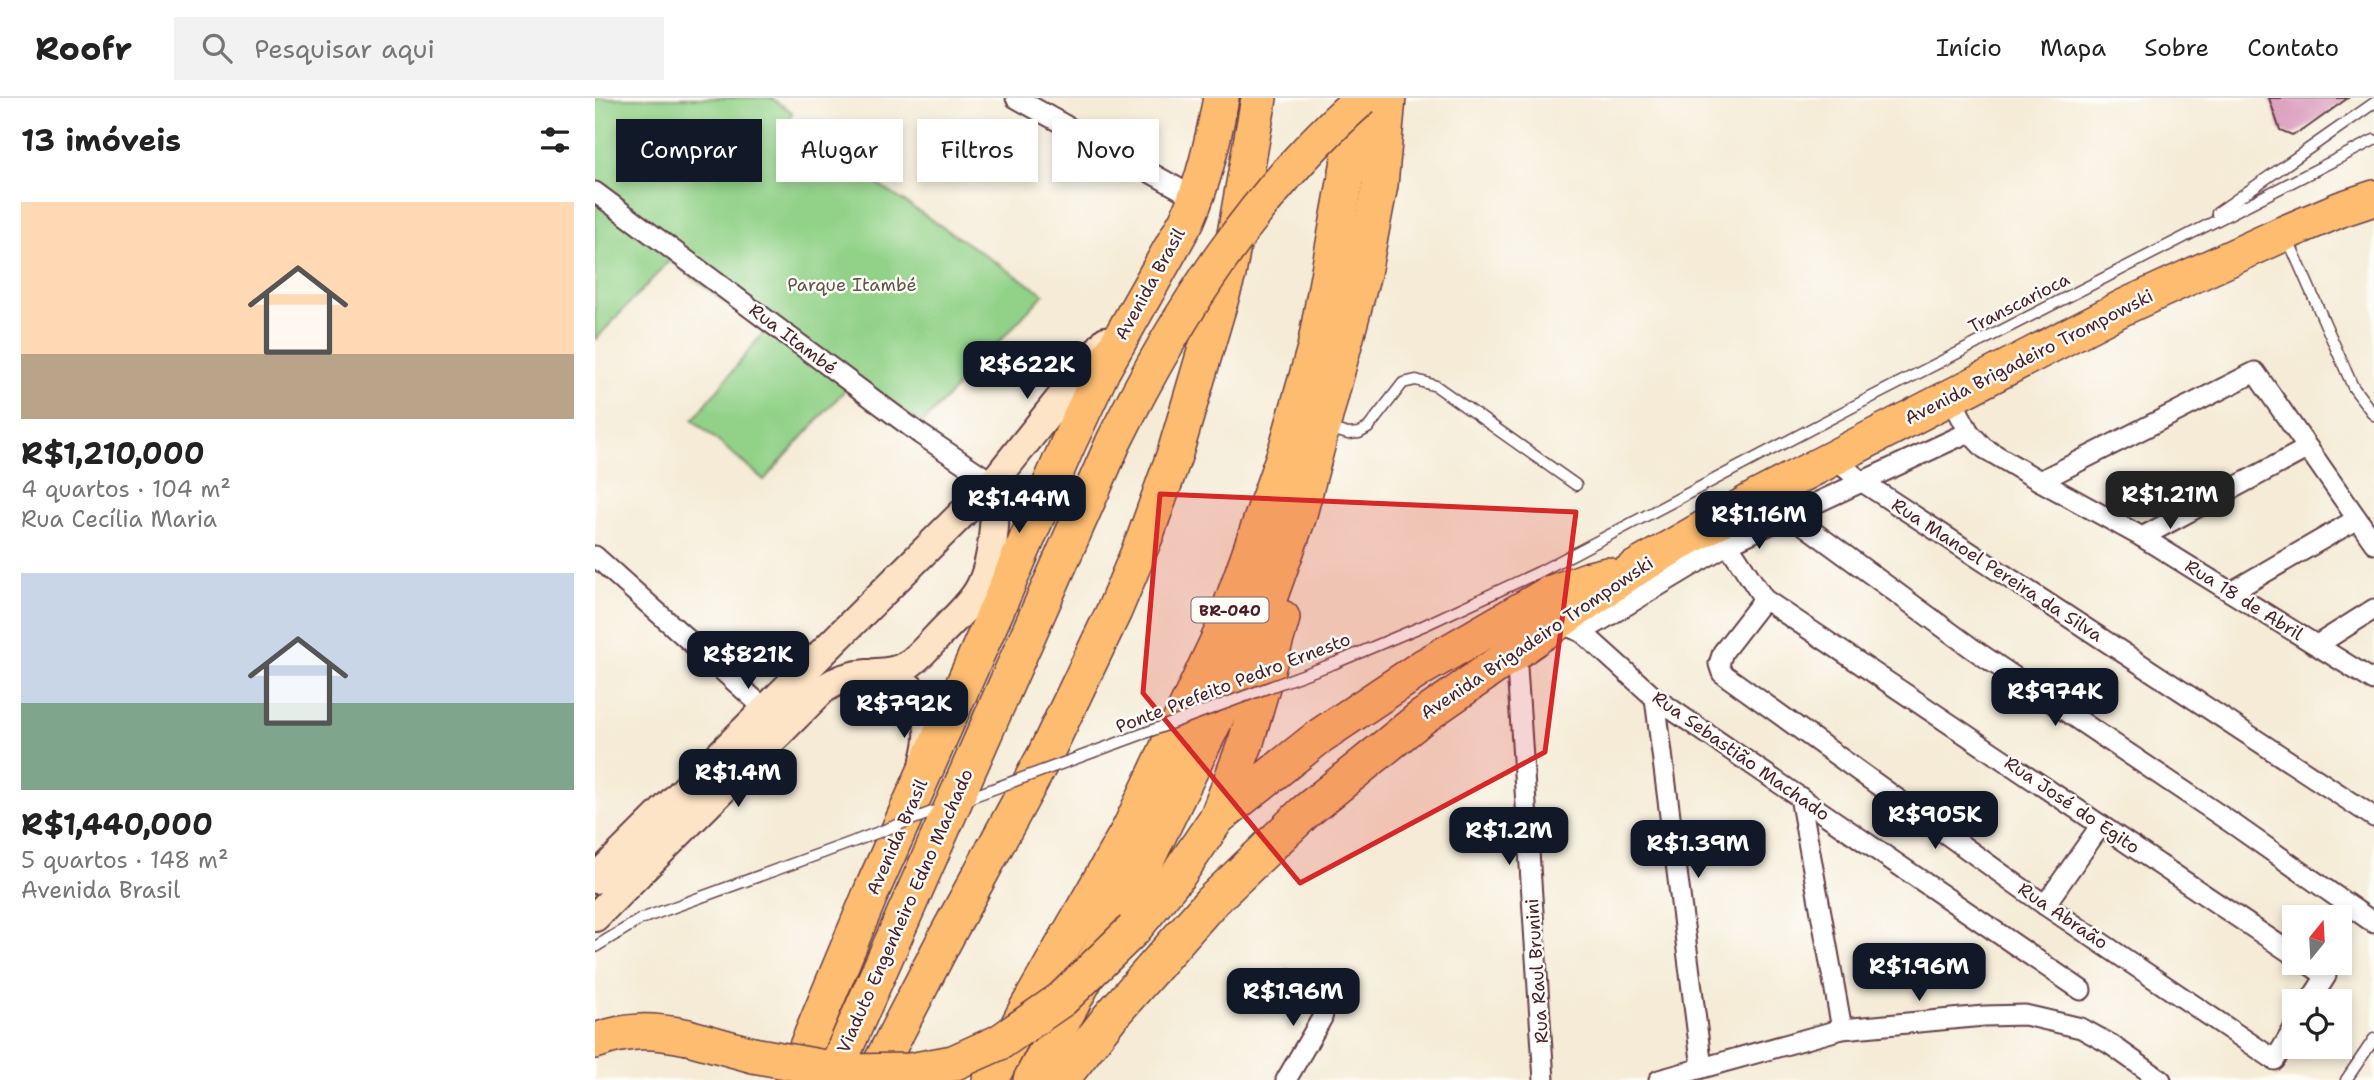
<!DOCTYPE html>
<html lang="pt">
<head>
<meta charset="utf-8">
<style>
	body { margin:0; font-family:"Shantell Sans",sans-serif; background:#f2f2f2; color:#222; height:100vh; display:flex; flex-direction:column; font-size:26px; white-space:nowrap }
	* { box-sizing:border-box; margin:0 }
	p { font-size:23px; color:#767676 }
	.icon { flex:none; width:38px; height:38px; fill:none; stroke:currentColor; stroke-width:2; stroke-linecap:round; stroke-linejoin:round }
	.map { position:relative; flex:1; overflow:hidden }
	.drawer { display:flex; flex-direction:column; background:#fff; width:595px }
	.drawer>* { flex:none }
	.top-card { position:absolute; left:21px; top:21px; width:665px; height:63px; display:flex; gap:14px }
	.needle { width:46px; rotate:18deg }
	.controls { position:absolute; left:1687px; top:807px; display:grid; gap:14px }
	.controls a { display:grid; place-items:center; width:70px; height:70px; border-radius:0px; background:#fff; box-shadow:0 4px 10px #0003; font-size:35px }
	.price { position:absolute; translate:-50% -60px; padding:0 16px; border-radius:14px; background:#111827; color:#fff; font-size:23px; line-height:46px; filter:drop-shadow(0 2px 4px #0008) }
	.price::after { content:''; position:absolute; left:50%; top:42px; width:21px; height:16px; margin-left:-10px; background:inherit; clip-path:polygon(0 0,100% 0,50% 100%) }
	.price.selected { background:#222; color:#fff }
	ul { padding:0; list-style:none }
	li { display:grid; align-content:center; gap:14px; height:371px; padding:0 21px }
	li span { display:grid; place-items:center; height:217px; border-radius:0px; color:#555 }
	li>.icon { margin-inline-start:auto }
	span .icon { width:126px; height:126px; fill:#fffc; stroke-width:1 }
	li b { font-size:30px }
	h2 { display:flex; justify-content:space-between; align-items:center; height:84px; padding:0 21px; font-size:30px }
	.chip { padding:0 24px; border-radius:0px; background:#fff; box-shadow:0 4px 10px #0003; font-size:24px; line-height:63px }
	.chip.selected { background:#111827; color:#fff }
	header { display:flex; align-items:center; gap:42px; box-sizing:border-box; height:98px; padding:0 35px; background:#fff; border-bottom:2px solid #e0e0e0 }
	header strong { font-size:33px }
	nav { display:flex; gap:38px; margin-inline-start:auto; font-size:24px }
	.search { width:490px; height:63px; background:#f2f2f2; display:flex; align-items:center; gap:18px; box-sizing:border-box; padding:0 24px; border-radius:0px; color:#767676; font-size:26px }
	main { display:flex; flex:1; min-height:0 }
	.map>svg:first-child { display:block }
	.green { fill:#92d288; stroke:#6e785a; stroke-width:2 }
	.building { fill:#d58eb3 }
	.lines { fill:none; stroke-linecap:round; stroke-linejoin:round }
	.lane-casing { stroke:#643e45; stroke-width:13 }
	.street-casing { stroke:#643e45; stroke-width:23 }
	.secondary-casing { stroke:#643e45; stroke-width:32 }
	.highway-casing { stroke:#643e45; stroke-width:38 }
	.lane { stroke:#fff; stroke-width:10 }
	.street { stroke:#fff; stroke-width:19 }
	.secondary { stroke:#fee4c6; stroke-width:28 }
	.highway { stroke:#fdbc70; stroke-width:35 }
	.lane-bridge-casing { stroke:#643e45; stroke-width:13; stroke-linecap:butt }
	.highway-bridge-casing { stroke:#643e45; stroke-width:38; stroke-linecap:butt }
	.lane-bridge { stroke:#fff; stroke-width:10 }
	.highway-bridge { stroke:#fdbc70; stroke-width:35 }
	.marked { fill:#d62828; fill-opacity:0.2; stroke:#d62828; stroke-width:5; stroke-linejoin:round }
	.labels { text-anchor:middle; dominant-baseline:central; stroke-width:5; stroke-linejoin:round; paint-order:stroke }
	.shield { fill:#fdfcf7; stroke:#806168; stroke-width:2 }
	.shield-label { font-size:16px; font-weight:bold; fill:#4a1f2b }
	.street-label { font-size:18px; fill:#4a1f2b; stroke:#fdfcf7 }
	.park-label { font-size:18px; fill:#605547; stroke:#fdfcf7 }
</style>
</head>
<body>
<header>
<strong>Roofr</strong>
<div class="search"><svg class="icon" aria-label="search" viewBox="0 0 24 24"><circle cx="10" cy="10" r="6"/><path d="M15 15l6 6"/></svg>Pesquisar aqui</div>
<nav><a>Início</a><a>Mapa</a><a>Sobre</a><a>Contato</a></nav>
</header>
<main>
<section class="drawer">
<h2>13 imóveis<svg class="icon" aria-label="filters" viewBox="0 0 24 24"><path d="M4 7h16M4 17h16"/><circle cx="9" cy="7" r="2"/><circle cx="15" cy="17" r="2"/></svg></h2>
<ul>
<li><span style="background:linear-gradient(#ffd9b3 70%,#b9a48a 0)"><svg class="icon" aria-label="home" viewBox="0 0 24 24"><path d="M3 11l9-7 9 7M6 9v11h12V9"/></svg></span><div><b>R$1,210,000</b><p>4 quartos · 104 m²</p><p>Rua Cecília Maria</p></div></li>
<li><span style="background:linear-gradient(#c9d6e8 60%,#7fa58c 0)"><svg class="icon" aria-label="home" viewBox="0 0 24 24"><path d="M3 11l9-7 9 7M6 9v11h12V9"/></svg></span><div><b>R$1,440,000</b><p>5 quartos · 148 m²</p><p>Avenida Brasil</p></div></li>
</ul>
</section>
<div class="map">
<svg width="1779" height="982" viewBox="0 0 1779 982">
	<rect width="100%" height="100%" fill="#fdfcf7"/>
	<filter id="ink" filterUnits="userSpaceOnUse"><feTurbulence type="fractalNoise" baseFrequency=".0143" numOctaves="2"/><feDisplacementMap in="SourceGraphic" scale="14" xChannelSelector="R" yChannelSelector="G"/><feConvolveMatrix kernelMatrix="1 2 1 2 8 2 1 2 1" color-interpolation-filters="sRGB"/></filter>
	<filter id="wash" filterUnits="userSpaceOnUse"><feTurbulence type="fractalNoise" baseFrequency=".00686" numOctaves="4" result="noise"/><feDisplacementMap in="SourceGraphic" scale="28" xChannelSelector="R" yChannelSelector="G"/><feGaussianBlur stdDeviation="1.57" result="paint"/><feColorMatrix in="noise" values="0 0 0 0 0 0 0 0 0 0 0 0 0 0 0 0 0 1.4 0 .05"/><feComposite in="paint" operator="in"/></filter>
	<g filter="url(#wash)">
		<rect width="100%" height="100%" fill="#f5ebd6"/>
		<polygon class="green" points="0,0 176,0 197,14 193,27 449,196 328,325 256,285 169,382 98,322 169,234 75,162 0,242"/>
		<g id="blocks">
			<polygon class="building" points="1674,0 1753,0 1710,31 1697,37 1685,32"/>
		</g>
	</g>
	<g filter="url(#ink)">
		<use href="#blocks" fill-opacity="0" stroke="#643e45" stroke-width="2"/>
		<g class="lines">
			<defs>
				<g id="lane">
					<polyline points="1622,115 1779,5"/>
					<polyline points="1692,139 1758,289 1779,317"/>
					<polyline points="732,330 753,336 764,335 773,330 808,285 821,282 841,288 981,387"/>
					<polyline points="740,565 830,527 944,474 1267,304 1779,42"/>
					<polyline points="0,849 46,821 260,743"/>
					<polyline points="1751,982 1779,941"/>
				</g>
				<g id="street">
					<polyline points="421,0 601,100"/>
					<polyline points="0,94 325,336 398,385"/>
					<polyline points="1355,298 1374,334 1389,350 1445,383 1547,439 1779,583"/>
					<polyline points="1238,360 1266,383 1779,719"/>
					<polyline points="1445,383 1660,274 1779,445"/>
					<polyline points="1165,398 1194,416 1378,551 1641,728 1779,825"/>
					<polyline points="1547,439 1713,350"/>
					<polyline points="1133,446 1169,501 1699,857"/>
					<polyline points="0,458 170,611"/>
					<polyline points="1636,494 1762,421"/>
					<polyline points="1169,501 1128,554 1124,566 1127,575 1450,807 1680,962 1699,930"/>
					<polyline points="977,530 987,534 1133,446 1374,334"/>
					<polyline points="987,534 1060,600 1486,892"/>
					<polyline points="1722,547 1779,511"/>
					<polyline points="921,554 949,982"/>
					<polyline points="1060,600 1107,970"/>
					<polyline points="1205,699 1247,931"/>
					<polyline points="1450,807 1506,727"/>
					<polyline points="1711,864 1731,878 1715,903"/>
					<polyline points="691,982 727,920 730,907 721,895 694,881"/>
					<polyline points="1064,982 1247,931 1389,918 1430,917 1486,930 1515,946 1566,982"/>
				</g>
				<g id="secondary">
					<path d="M280 575C312 575 321 561 342 539 354 526 368 514 379 499 399 473 402 417 398 385"/>
					<polyline points="0,781 398,385 511,243"/>
					<path d="M0 819 228 591C287 553 351 591 330 662"/>
				</g>
				<g id="highway">
					<polyline points="622,720 725,638 828,569 954,496 995,481 1012,477"/>
					<polyline points="538,832 583,777 622,720 651,644 687,520"/>
					<path d="M0 943C34 931 57 932 93 939"/>
					<path d="M198 982 278 790 409 495 472 348 507 273 592 122C609 83 618 42 626 0"/>
					<polyline points="277,982 350,841 450,657 519,513 550,439 580,355 633,176 664,0"/>
					<polyline points="395,982 429,916 535,730 626,536 692,349 720,250 753,68 760,0"/>
					<polyline points="436,982 527,812 659,542 703,420 768,175 785,87 793,0"/>
					<polyline points="466,982 515,919 615,805 710,714 826,620 1039,471 1165,398 1529,209 1690,135 1746,111 1779,100"/>
				</g>
			</defs>
			<use href="#lane" class="lane-casing"/>
			<use href="#street" class="street-casing"/>
			<use href="#secondary" class="secondary-casing"/>
			<use href="#highway" class="highway-casing"/>
			<use href="#lane" class="lane"/>
			<use href="#street" class="street"/>
			<use href="#secondary" class="secondary"/>
			<use href="#highway" class="highway"/>
			<defs>
				<g id="lane-bridge">
					<polyline points="368,702 740,565"/>
					<polyline points="260,743 348,710"/>
				</g>
				<g id="highway-bridge">
					<polyline points="93,939 158,957 252,974 315,973 358,965 405,944 467,901 538,832"/>
					<path d="M236 982 519 343C583 214 659 96 767 0"/>
				</g>
			</defs>
			<use href="#lane-bridge" class="lane-bridge-casing"/>
			<use href="#highway-bridge" class="highway-bridge-casing"/>
			<use href="#lane-bridge" class="lane-bridge"/>
			<use href="#highway-bridge" class="highway-bridge"/>
		</g>
	</g>
	<path class="marked" d="M565 396 981 414 950 654 705 785 548 595Z"/>
	<g class="labels">
		<rect class="shield" x="596.5" y="499.5" width="77" height="25" rx="5"/>
		<g class="shield-label">
			<text x="635" y="512">BR-040</text>
		</g>
		<g class="street-label">
			<text transform="translate(555 186) rotate(-61)">Avenida Brasil</text>
			<text transform="translate(1424 205) rotate(-27)">Transcarioca</text>
			<text transform="translate(198 241) rotate(37)">Rua Itambé</text>
			<text transform="translate(1434 259) rotate(-27)">Avenida Brigadeiro Trompowski</text>
			<text transform="translate(1402 472) rotate(33)">Rua Manoel Pereira da Silva</text>
			<text transform="translate(1649 502) rotate(32)">Rua 18 de Abril</text>
			<text transform="translate(942 540) rotate(-34)">Avenida Brigadeiro Trompowski</text>
			<text transform="translate(638 585) rotate(-21)">Ponte Prefeito Pedro Ernesto</text>
			<text transform="translate(1146 658) rotate(35)">Rua Sebastião Machado</text>
			<text transform="translate(1477 707) rotate(34)">Rua José do Egito</text>
			<text transform="translate(302 739) rotate(-66)">Avenida Brasil</text>
			<text transform="translate(310 813) rotate(-66)">Viaduto Engenheiro Edno Machado</text>
			<text transform="translate(1468 818) rotate(34)">Rua Abraão</text>
			<text transform="translate(942 873) rotate(-94)">Rua Raul Brunini</text>
		</g>
		<g class="park-label">
			<text x="257" y="187">Parque Itambé</text>
		</g>
	</g>
</svg>
<div class="controls">
<a><svg class="needle" viewBox="-14 -14 28 28"><path d="M0-13l5 13h-10z" fill="#e53935"/><path d="M0 13l5-13h-10z" fill="#767676"/></svg></a>
<a><svg class="icon" aria-label="locate" viewBox="0 0 24 24"><circle cx="12" cy="12" r="6"/><path d="M12 2v4M12 18v4M2 12h4M18 12h4"/></svg></a>
</div>
<b class="price" style="left:432px;top:303px">R$622K</b>
<b class="price selected" style="left:1575px;top:433px">R$1.21M</b>
<b class="price" style="left:424px;top:437px">R$1.44M</b>
<b class="price" style="left:1164px;top:453px">R$1.16M</b>
<b class="price" style="left:153px;top:593px">R$821K</b>
<b class="price" style="left:1460px;top:630px">R$974K</b>
<b class="price" style="left:309px;top:642px">R$792K</b>
<b class="price" style="left:143px;top:711px">R$1.4M</b>
<b class="price" style="left:1340px;top:753px">R$905K</b>
<b class="price" style="left:914px;top:769px">R$1.2M</b>
<b class="price" style="left:1103px;top:782px">R$1.39M</b>
<b class="price" style="left:1324px;top:905px">R$1.96M</b>
<b class="price" style="left:698px;top:930px">R$1.96M</b>
<div class="top-card">
<a class="chip selected">Comprar</a>
<a class="chip">Alugar</a>
<a class="chip">Filtros</a>
<a class="chip">Novo</a>
</div>
</div>
</main>
</body>
</html>
